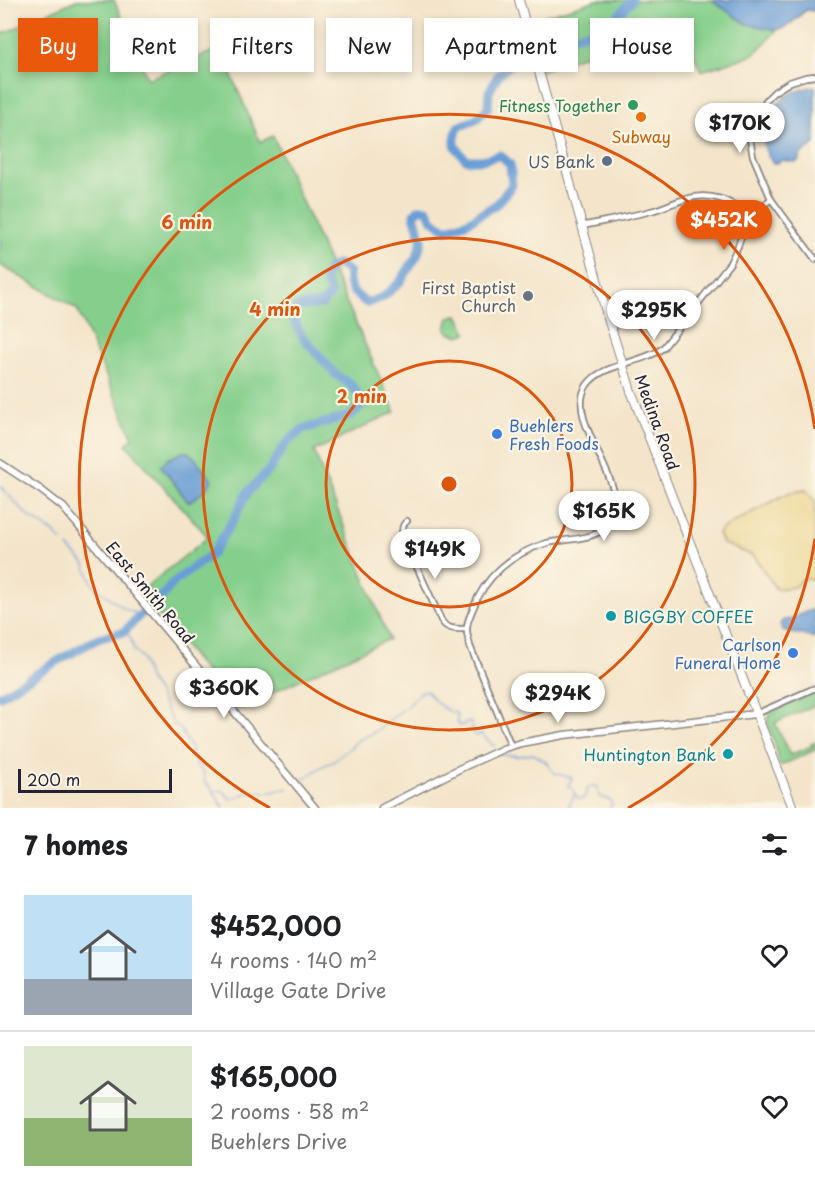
<!DOCTYPE html>
<html lang="en">
<head>
<meta charset="utf-8">
<style>
	body { margin:0; font-family:"Playpen Sans",sans-serif; background:#f2f2f2; color:#202124; height:100vh; display:flex; flex-direction:column; font-size:22px; white-space:nowrap }
	* { box-sizing:border-box; margin:0 }
	p { font-size:20px; color:#757577 }
	.icon { flex:none; width:33px; height:33px; fill:none; stroke:currentColor; stroke-width:2; stroke-linecap:round; stroke-linejoin:round }
	.map { position:relative; height:808px; overflow:hidden }
	.sheet { display:flex; flex-direction:column; background:#fff; flex:1 }
	.sheet>* { flex:none }
	.top-card { position:absolute; left:18px; top:18px; width:780px; height:54px; display:flex; gap:12px }
	.scale { position:absolute; left:18px; bottom:15px; width:154px; box-sizing:border-box; padding-left:6px; border:3px solid #22223b; border-top:0; font-size:16px; line-height:21px; white-space:nowrap; color:#22223b; -webkit-text-stroke:4px #fcf5e5; paint-order:stroke }
	.price { position:absolute; translate:-50% -51px; padding:0 14px; border-radius:21px; background:#fff; color:#222; font-size:20px; line-height:39px; filter:drop-shadow(0 2px 3px #0008) }
	.price::after { content:''; position:absolute; left:50%; top:36px; width:18px; height:14px; margin-left:-9px; background:inherit; clip-path:polygon(0 0,100% 0,50% 100%) }
	.price.on { background:#ea580c; color:#fff }
	ul { padding:0; list-style:none }
	li { display:flex; align-items:center; gap:18px; height:150px; padding:0 24px }
	li+li { border-top:2px solid #e0e0e0 }
	li span { display:grid; place-items:center; flex:none; width:168px; height:120px; border-radius:0px; color:#555 }
	li>.icon { margin-inline-start:auto }
	span .icon { width:72px; height:72px; fill:#fffc; stroke-width:1 }
	li b { font-size:26px }
	h2 { display:flex; justify-content:space-between; align-items:center; height:72px; padding:0 24px; font-size:26px }
	.pill { padding:0 21px; border-radius:0px; background:#fff; box-shadow:0 3px 9px #0003; font-size:21px; line-height:54px }
	.pill.on { background:#ea580c; color:#fff }
	.map>svg:first-child { display:block }
	.green { fill:#85cf8c; stroke:#547864; stroke-width:1.5 }
	.sand { fill:#eeda9e; stroke:#887e6c; stroke-width:1.5 }
	.water { fill:#699dd5; stroke:#466088; stroke-width:1.5 }
	.lines { fill:none; stroke-linecap:round; stroke-linejoin:round }
	.stream { stroke:#699dd5; stroke-width:1.5 }
	.river { stroke:#699dd5; stroke-width:9 }
	.minor-casing { stroke:#8b8482; stroke-width:8 }
	.tertiary-casing { stroke:#8b8482; stroke-width:9 }
	.trunk-casing { stroke:#8b8482; stroke-width:10 }
	.minor { stroke:#fff; stroke-width:4.5 }
	.tertiary { stroke:#fff; stroke-width:6 }
	.trunk { stroke:#fff; stroke-width:8 }
	.ring { fill:none; stroke:#de560e; stroke-width:3 }
	.leisure-dot { fill:#2e9e5b; stroke:#fcf5e5; stroke-width:2 }
	.food-dot { fill:#e8710a; stroke:#fcf5e5; stroke-width:2 }
	.service-dot { fill:#5c6f8a; stroke:#fcf5e5; stroke-width:2 }
	.worship-dot { fill:#6b7280; stroke:#fcf5e5; stroke-width:2 }
	.shop-dot { fill:#3f7fe0; stroke:#fcf5e5; stroke-width:2 }
	.culture-dot { fill:#0f9aa8; stroke:#fcf5e5; stroke-width:2 }
	.labels { text-anchor:middle; dominant-baseline:central; stroke-width:4.5; stroke-linejoin:round; paint-order:stroke }
	.leisure-label { font-size:16px; fill:#27864d; stroke:#fcf5e5; text-anchor:end }
	.food-label { font-size:16px; fill:#c56008; stroke:#fcf5e5 }
	.service-label { font-size:16px; fill:#4e5e75; stroke:#fcf5e5; text-anchor:end }
	.worship-label { font-size:16px; fill:#5b616d; stroke:#fcf5e5; text-anchor:end }
	.street-label { font-size:16px; fill:#22223b; stroke:#fcf5e5 }
	.shop-label { font-size:16px; fill:#366cbe; stroke:#fcf5e5; text-anchor:start }
	.culture-label { font-size:16px; fill:#0d838f; stroke:#fcf5e5; text-anchor:start }
	.centre { fill:#de560e; stroke:#fcf5e5; stroke-width:3 }
	.ring-label { font-size:18px; text-anchor:middle; font-weight:bold; fill:#de560e; stroke:#fcf5e5; stroke-width:4.5; stroke-linejoin:round; paint-order:stroke }
</style>
</head>
<body>
<div class="map">
<svg width="815" height="808" viewBox="0 0 815 808">
	<rect width="100%" height="100%" fill="#fcf5e5"/>
	<filter id="ink" filterUnits="userSpaceOnUse"><feTurbulence type="fractalNoise" baseFrequency=".0167" numOctaves="2"/><feDisplacementMap in="SourceGraphic" scale="12" xChannelSelector="R" yChannelSelector="G"/><feConvolveMatrix kernelMatrix="1 2 1 2 8 2 1 2 1" color-interpolation-filters="sRGB"/></filter>
	<filter id="wash" filterUnits="userSpaceOnUse"><feTurbulence type="fractalNoise" baseFrequency=".008" numOctaves="4" result="noise"/><feDisplacementMap in="SourceGraphic" scale="24" xChannelSelector="R" yChannelSelector="G"/><feGaussianBlur stdDeviation="1.35" result="paint"/><feColorMatrix in="noise" values="0 0 0 0 0 0 0 0 0 0 0 0 0 0 0 0 0 1.4 0 .05"/><feComposite in="paint" operator="in"/></filter>
	<g filter="url(#wash)">
		<rect width="100%" height="100%" fill="#f4e5ca"/>
		<g class="green">
			<polygon points="76,0 114,0 148,79 220,48 260,142 273,136 395,412 314,451 389,639 236,709 140,592 208,537 126,444 133,438 77,309 0,265 0,35"/>
			<polygon points="597,0 815,0 815,11 806,10 789,25 777,30 758,50 750,56 701,71 678,19 539,72 525,22"/>
			<polygon points="455,315 458,315 467,333 460,336 449,333 446,329 449,318"/>
			<polygon points="815,692 815,705 775,723 790,755 812,746 811,744 815,742 815,750 780,766 776,748 767,721 769,716 772,712"/>
		</g>
		<polygon class="sand" points="806,490 815,501 815,579 802,579 794,587 776,589 754,556 722,543 718,533 723,528 788,493"/>
		<g class="water">
			<polygon points="713,0 815,0 815,11 806,10 787,26 777,30 747,24 715,3"/>
			<path d="M815 86V144L802 153 798 161 794 162 782 160 778 163H773C772 159 768 158 767 154 765 150 764 143 764 139L767 137 762 134 763 125 767 117H769V114L783 99 790 94 800 90Z"/>
			<path d="M183 452H188L194 457 212 480C208 489 197 498 188 502L161 466 166 460Z"/>
			<path d="M811 610 815 611V638C810 637 805 635 800 634 790 632 785 637 780 624L783 620 792 619 798 615Z"/>
		</g>
		<g class="lines">
			<g class="stream">
				<polyline points="0,486 28,516 53,532 62,541"/>
				<polyline points="68,547 84,563 94,586 125,609 140,615"/>
				<path d="M125 631C130 637 133 641 133 649L142 658 148 678 158 693 174 725 180 728 190 747 193 759 204 774 205 783 209 785 213 791C224 792 222 787 230 799L250 792H273L281 789H288"/>
				<polyline points="501,755 520,756 533,754 545,761 554,773 572,778 568,786 573,790 575,795 569,804 570,808"/>
				<path d="M302 780 323 766 332 762 349 749 358 740 373 733 409 705 422 691H427C432 698 439 706 447 710 450 712 454 712 457 714V723L460 726 469 722 471 723 473 734 477 736 481 734 495 747"/>
				<polyline points="213,791 224,808"/>
				<polyline points="575,795 579,799 584,798 588,787 596,786 600,797 610,800 612,804 610,808"/>
			</g>
			<path class="river" d="M0 696 61 659 99 638 124 632 140 615 158 601 175 581 212 554 235 517 247 493 270 469 286 443 303 429 352 415 364 402 351 385 335 374 302 336 292 316 296 307 322 304 331 293 325 280 329 268 339 264 349 272C347 289 354 294 367 303L383 297 400 282 417 256 422 240 414 215 419 209H427L433 220 446 230 468 222 497 204 512 185 510 164 500 155 482 160H467C454 148 452 144 458 127L475 120 488 108 489 92 499 74 513 63 566 38 601 29 617 17 632 0"/>
		</g>
	</g>
	<g filter="url(#ink)">
		<g class="lines">
			<defs>
				<g id="minor">
					<polyline points="815,76 806,77 790,82 774,92 767,99 756,115 751,131 750,139 753,156 771,199 815,259"/>
					<path d="M582 226C605 221 628 217 651 211 663 208 674 202 686 199 711 191 731 201 751 216"/>
					<path d="M407 521C402 525 401 529 403 536L441 620C446 630 457 629 466 629"/>
					<polyline points="756,714 815,688"/>
					<path d="M511 746 470 646C469 640 466 634 467 628 467 622 470 616 472 611 484 577 512 553 547 543 564 539 590 540 604 529 646 496 560 424 587 385 602 363 642 364 663 348L730 263 738 246 746 223 751 216 771 199"/>
				</g>
				<g id="tertiary">
					<polyline points="0,463 41,490 63,507 315,808"/>
					<polyline points="382,808 461,768 505,748 521,743 564,735 756,714"/>
				</g>
				<polyline id="trunk" points="519,0 607,315 631,391 793,808"/>
			</defs>
			<use href="#minor" class="minor-casing"/>
			<use href="#tertiary" class="tertiary-casing"/>
			<use href="#trunk" class="trunk-casing"/>
			<use href="#minor" class="minor"/>
			<use href="#tertiary" class="tertiary"/>
			<use href="#trunk" class="trunk"/>
		</g>
	</g>
	<g class="ring">
		<circle cx="449" cy="484" r="123"/>
		<circle cx="449" cy="484" r="246"/>
		<path d="M815 539A370 370 0 0 1 628 808M270 808A370 370 0 1 1 815 429"/>
	</g>
	<circle class="leisure-dot" cx="633" cy="105" r="6"/>
	<circle class="food-dot" cx="641" cy="117" r="6"/>
	<circle class="service-dot" cx="607" cy="161" r="6"/>
	<circle class="worship-dot" cx="528" cy="296" r="6"/>
	<g class="shop-dot">
		<circle cx="497" cy="434" r="6"/>
		<circle cx="793" cy="653" r="6"/>
	</g>
	<g class="culture-dot">
		<circle cx="611" cy="616" r="6"/>
		<circle cx="728" cy="754" r="6"/>
	</g>
	<g class="labels">
		<g class="leisure-label">
			<text x="621" y="105">Fitness Together</text>
		</g>
		<g class="food-label">
			<text x="641" y="136">Subway</text>
		</g>
		<g class="service-label">
			<text x="595" y="161">US Bank</text>
		</g>
		<g class="worship-label">
			<text x="516" y="287">First Baptist<tspan x="516" dy="18">Church</tspan></text>
		</g>
		<g class="street-label">
			<text transform="translate(658 422) rotate(70)">Medina Road</text>
			<text transform="translate(151 592) rotate(50)">East Smith Road</text>
		</g>
		<g class="shop-label">
			<text x="509" y="425">Buehlers<tspan x="509" dy="18">Fresh Foods</tspan></text>
			<text x="781" y="644" text-anchor="end">Carlson<tspan x="781" dy="18">Funeral Home</tspan></text>
		</g>
		<g class="culture-label">
			<text x="623" y="616">BIGGBY COFFEE</text>
			<text x="716" y="754" text-anchor="end">Huntington Bank</text>
		</g>
	</g>
	<circle cx="449" cy="484" r="9" class="centre"/>
	<g class="ring-label">
		<text x="187" y="229">6 min</text>
		<text x="275" y="316">4 min</text>
		<text x="362" y="403">2 min</text>
	</g>
</svg>
<div class="scale">200 m</div>
<b class="price" style="left:740px;top:154px">$170K</b>
<b class="price on" style="left:724px;top:251px">$452K</b>
<b class="price" style="left:654px;top:341px">$295K</b>
<b class="price" style="left:604px;top:542px">$165K</b>
<b class="price" style="left:435px;top:580px">$149K</b>
<b class="price" style="left:224px;top:719px">$360K</b>
<b class="price" style="left:558px;top:724px">$294K</b>
<div class="top-card">
<a class="pill on">Buy</a>
<a class="pill">Rent</a>
<a class="pill">Filters</a>
<a class="pill">New</a>
<a class="pill">Apartment</a>
<a class="pill">House</a>
</div>
</div>
<section class="sheet">
<h2>7 homes<svg class="icon" aria-label="filters" viewBox="0 0 24 24"><path d="M4 7h16M4 17h16"/><circle cx="9" cy="7" r="2"/><circle cx="15" cy="17" r="2"/></svg></h2>
<ul>
<li><span style="background:linear-gradient(#bfe0f5 70%,#9aa5b1 0)"><svg class="icon" aria-label="home" viewBox="0 0 24 24"><path d="M3 11l9-7 9 7M6 9v11h12V9"/></svg></span><div><b>$452,000</b><p>4 rooms · 140 m²</p><p>Village Gate Drive</p></div><svg class="icon" aria-label="heart" viewBox="0 0 24 24"><path d="M12 20l-8-8c-3-5 5-10 8-4 3-6 11-1 8 4z"/></svg></li>
<li><span style="background:linear-gradient(#dfe7d0 60%,#8fb573 0)"><svg class="icon" aria-label="home" viewBox="0 0 24 24"><path d="M3 11l9-7 9 7M6 9v11h12V9"/></svg></span><div><b>$165,000</b><p>2 rooms · 58 m²</p><p>Buehlers Drive</p></div><svg class="icon" aria-label="heart" viewBox="0 0 24 24"><path d="M12 20l-8-8c-3-5 5-10 8-4 3-6 11-1 8 4z"/></svg></li>
</ul>
</section>
</body>
</html>
